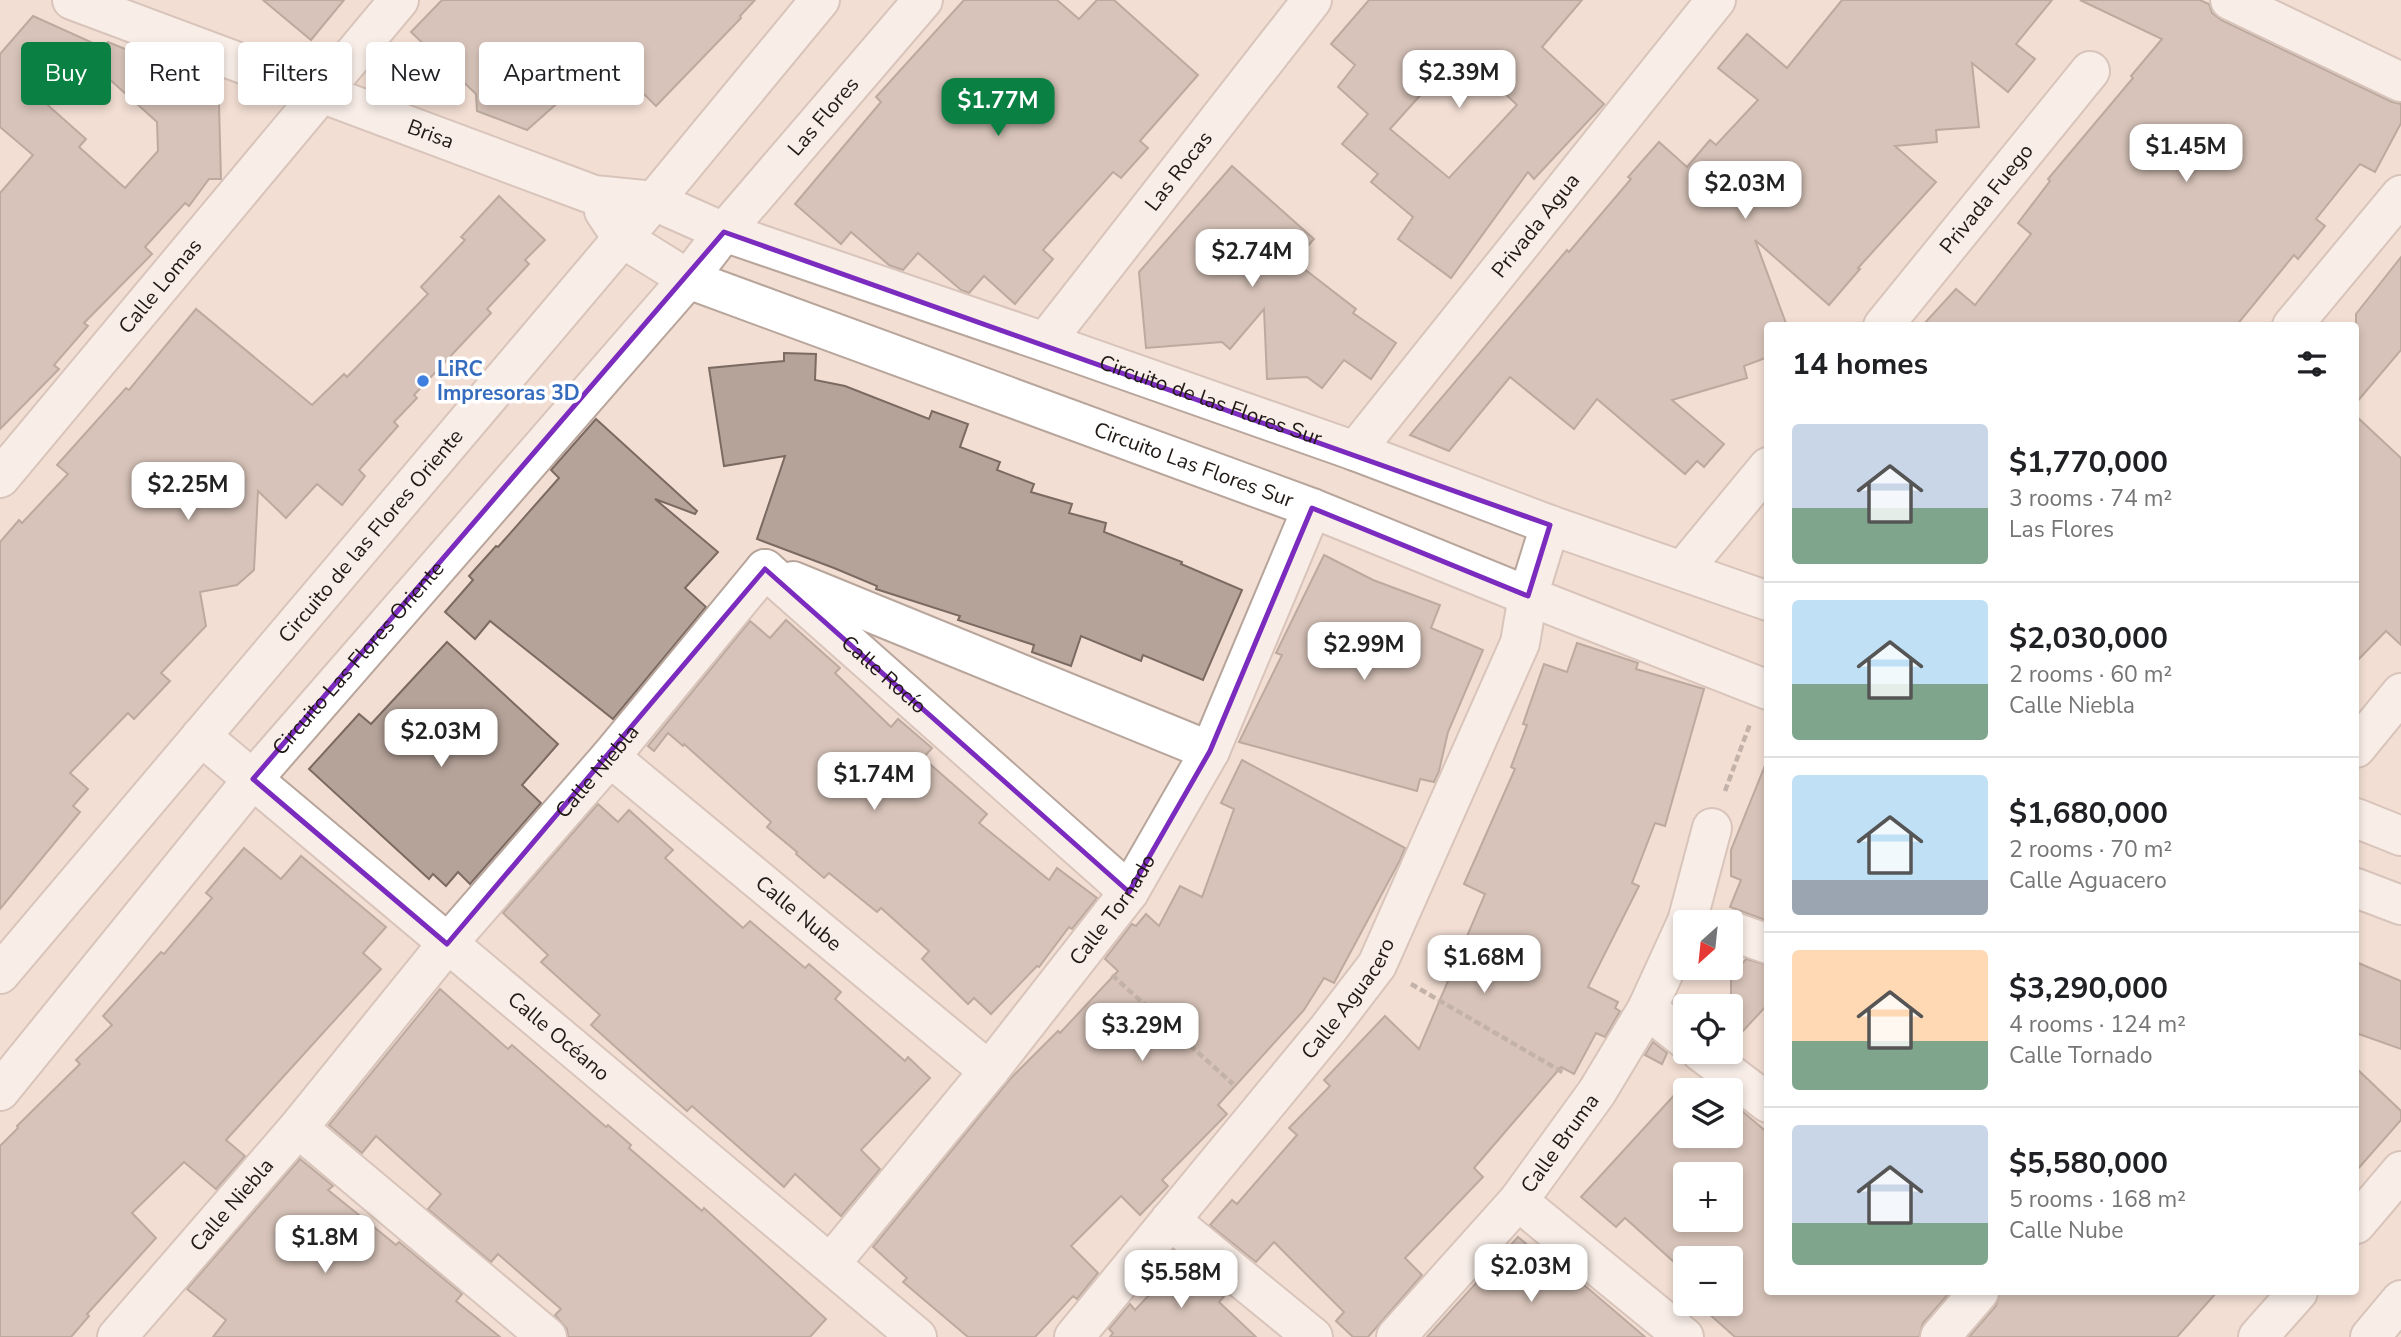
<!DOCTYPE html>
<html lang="en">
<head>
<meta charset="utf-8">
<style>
	body { margin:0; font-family:"Nunito Sans",sans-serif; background:#f2f2f2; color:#202124; height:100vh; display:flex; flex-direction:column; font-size:26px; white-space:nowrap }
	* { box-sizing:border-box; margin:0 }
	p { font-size:23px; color:#757577 }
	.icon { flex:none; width:38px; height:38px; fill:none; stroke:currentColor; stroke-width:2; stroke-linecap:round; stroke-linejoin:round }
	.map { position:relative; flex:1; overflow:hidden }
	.panel { position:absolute; left:1764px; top:322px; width:595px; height:973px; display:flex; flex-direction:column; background:#fff; border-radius:7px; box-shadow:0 4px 10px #0003 }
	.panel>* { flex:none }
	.hud { position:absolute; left:21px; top:42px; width:665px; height:63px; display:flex; gap:14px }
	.needle { width:46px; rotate:207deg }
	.fabs { position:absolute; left:1673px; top:910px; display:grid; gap:14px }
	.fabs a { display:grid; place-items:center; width:70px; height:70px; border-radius:7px; background:#fff; box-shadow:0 4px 10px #0003; font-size:35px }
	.price { position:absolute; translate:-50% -60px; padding:0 16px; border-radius:14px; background:#fff; color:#222; font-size:23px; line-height:46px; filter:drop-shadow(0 2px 4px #0008) }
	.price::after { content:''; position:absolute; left:50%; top:42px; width:21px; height:16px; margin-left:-10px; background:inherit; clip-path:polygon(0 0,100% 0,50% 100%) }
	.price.active { background:#0b8043; color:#fff }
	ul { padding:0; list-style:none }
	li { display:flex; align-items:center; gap:21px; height:175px; padding:0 28px }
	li+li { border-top:2px solid #e0e0e0 }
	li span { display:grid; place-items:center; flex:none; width:196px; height:140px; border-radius:7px; color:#555 }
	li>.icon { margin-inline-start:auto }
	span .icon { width:84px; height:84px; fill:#fffc; stroke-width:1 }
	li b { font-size:30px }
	h2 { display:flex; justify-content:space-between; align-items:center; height:84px; padding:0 28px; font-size:30px }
	.pill { padding:0 24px; border-radius:7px; background:#fff; box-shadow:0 4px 10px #0003; font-size:24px; line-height:63px }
	.pill.active { background:#0b8043; color:#fff }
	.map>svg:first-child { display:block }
	.building { fill:#b5a399; stroke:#7b6a61; stroke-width:2; fill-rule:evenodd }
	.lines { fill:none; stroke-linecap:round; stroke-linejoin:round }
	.street-casing { stroke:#b8a59b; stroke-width:42 }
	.secondary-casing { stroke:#b8a59b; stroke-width:42 }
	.path { stroke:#8b7d76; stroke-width:4.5; stroke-dasharray:7 3.5; stroke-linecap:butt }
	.street { stroke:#fff; stroke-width:38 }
	.secondary { stroke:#fff; stroke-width:38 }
	.marked { fill:none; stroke:#7b2cbf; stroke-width:5; stroke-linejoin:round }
	.shop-dot { fill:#3f7fe0; stroke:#fff; stroke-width:2.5 }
	.labels { text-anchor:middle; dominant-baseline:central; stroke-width:7; stroke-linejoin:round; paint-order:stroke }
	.street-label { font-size:21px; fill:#201915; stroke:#fff }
	.shop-label { font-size:21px; font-weight:bold; fill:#366cbe; stroke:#fff; text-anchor:start }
</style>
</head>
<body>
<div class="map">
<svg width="2401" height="1337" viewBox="0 0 2401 1337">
	<rect width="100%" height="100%" fill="#f2ded3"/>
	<g class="building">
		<polygon points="263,0 344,0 311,40"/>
		<polygon points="442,0 755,0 740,16 741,18 656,106 608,58 527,130 477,111 476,94 411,32"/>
		<polygon points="964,0 1057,0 1079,19 1097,0 1114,0 1198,75 1140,141 1148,148 1121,178 1113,172 1043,250 1053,259 1015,304 984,276 969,293 961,290 918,253 903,270 889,265 851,232 841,244 795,204 881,102 876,97"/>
		<path d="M1369 0H1582L1542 47 1604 104 1534 179 1528 172 1451 278 1398 239 1413 217 1371 182 1378 174 1342 144 1368 114 1338 87 1355 65 1331 44ZM1460 51 1517 105 1449 178 1390 129Z"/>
		<polygon points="1842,0 2052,0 2016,44 2035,59 2008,92 1972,63 1979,127 1936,130 1937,142 1895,146 1936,182 1858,268 1860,269 1829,305 1755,240 1787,326 1768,326 1768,357 1744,366 1747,378 1672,400 1724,444 1704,467 1697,461 1685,474 1597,399 1574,429 1510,377 1449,451 1410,435 1567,250 1569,252 1631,179 1628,177 1659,142 1687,167 1710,140 1716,145 1758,100 1718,68 1747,34 1787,68"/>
		<polygon points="2080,0 2200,0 2209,4 2212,13 2221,20 2392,102 2401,104 2401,123 2375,172 2360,164 2316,219 2325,226 2298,259 2294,255 2236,326 1922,326 1956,289 1975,305 2031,234 2018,223 2050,181 2048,179 2133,78 2131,76 2162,39"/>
		<polygon points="33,16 91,42 42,100 86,139 79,147 125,188 158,151 157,122 97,68 108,42 162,64 219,105 221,179 209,179 189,206 185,203 145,247 152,254 84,323 88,326 54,365 59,369 0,429 0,193 33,155 0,127 0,54"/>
		<polygon points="1232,166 1314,239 1294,261 1356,309 1353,313 1396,343 1371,379 1344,360 1322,388 1307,377 1267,379 1264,309 1230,349 1222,342 1146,348 1139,272"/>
		<polygon points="499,196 545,240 525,260 529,264 487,309 491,313 414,395 417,398 394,422 398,426 359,470 365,476 342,505 317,484 286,518 258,491 254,570 237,585 200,592 206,626 161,673 170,681 134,719 128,713 70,773 88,789 73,806 80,812 0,909 0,542 19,520 22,523 68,474 57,465 126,388 129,390 196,309 312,405 344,374 347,377 428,294 421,287 465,240 461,237"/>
		<polygon points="2401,257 2401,350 2356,403 2356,314"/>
		<polygon points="784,353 816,354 815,380 845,386 929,419 932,411 968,424 960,447 1000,462 997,470 1034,484 1031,492 1072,504 1069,513 1106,523 1104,532 1182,562 1181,564 1242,590 1203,680 1143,655 1141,661 1081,636 1071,666 1032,652 1034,645 958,620 960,616 876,589 877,586 834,568 757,539 785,456 724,466 709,368 784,361"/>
		<polygon points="2356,416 2401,458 2401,645 2386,631 2356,662"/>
		<polygon points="596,419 697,511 695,514 655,499 718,552 685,588 706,607 613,719 490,621 475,639 445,612 473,580 469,576 496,546 498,547 559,478 551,470"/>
		<polygon points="1324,555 1373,580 1440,605 1431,628 1483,650 1448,732 1439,771 1434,782 1420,779 1417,791 1239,742 1282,655 1276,653"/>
		<polygon points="786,620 840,668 835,673 891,727 898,719 932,748 923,758 987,814 979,823 1049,880 1057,868 1097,898 1072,929 1069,927 1039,967 1037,966 991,1014 974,998 968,1004 922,959 929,951 881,908 877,912 829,873 824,878 796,854 797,852 767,827 771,822 684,744 683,746 668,733 654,751 648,746 750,621 770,638"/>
		<polygon points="447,642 558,744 522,785 541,803 470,884 458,872 446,886 433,874 429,879 309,769 359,714 371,724"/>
		<polygon points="1577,643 1638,663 1636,669 1704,689 1665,826 1655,823 1632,883 1639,886 1588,987 1618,1002 1615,1008 1620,1011 1605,1037 1596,1033 1574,1074 1561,1067 1474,1168 1483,1177 1405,1258 1422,1275 1368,1337 1353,1337 1336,1321 1344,1312 1274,1242 1256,1262 1210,1225 1232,1200 1237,1204 1297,1135 1289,1128 1330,1086 1324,1080 1385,1016 1419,1049 1485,894 1464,884 1515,769 1511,767 1527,725 1523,724 1544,664 1567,672"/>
		<polygon points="1242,760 1405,848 1400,860 1334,983 1324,978 1304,1010 1218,1105 1227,1114 1162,1180 1168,1186 1140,1215 1121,1196 1071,1246 1098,1273 1077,1299 1073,1296 1035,1337 968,1337 903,1282 907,1278 873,1247 1011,1078 1058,1031 1060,1033 1118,971 1105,959 1132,924 1136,926 1146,914 1159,926 1180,886 1202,897 1234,809 1221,803"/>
		<polygon points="1766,763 1768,763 1768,921 1730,907 1741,880 1731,876 1731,850"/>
		<polygon points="598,804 618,822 629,810 673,850 665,858 709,898 743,928 750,921 805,968 809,964 841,992 835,999 905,1061 908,1057 930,1078 861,1150 880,1169 841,1216 795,1174 784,1187 692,1106 687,1111 591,1025 600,1015 541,962 548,955 503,913"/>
		<polygon points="244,848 281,879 301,856 386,927 363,953 381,969 226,1140 245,1156 216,1189 184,1162 132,1213 156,1238 87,1314 89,1316 71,1337 0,1337 0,1146 18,1128 17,1126 80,1064 76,1060 112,1025 103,1016 161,952 164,954 212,898 206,893"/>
		<polygon points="1746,959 1768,965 1768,1004 1731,1044 1731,979"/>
		<polygon points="2356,962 2401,981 2401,1049 2356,1033"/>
		<polygon points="440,989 508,1049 512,1045 606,1127 608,1125 631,1145 629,1148 702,1211 704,1208 826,1319 810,1337 568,1337 567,1329 555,1315 561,1309 498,1254 491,1262 428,1209 441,1194 376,1136 362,1153 329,1125"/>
		<polygon points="1653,1042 1667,1053 1662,1064 1645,1055"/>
		<polygon points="2356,1068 2401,1111 2401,1120 2356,1171"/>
		<path d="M1679 1090 1685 1095V1136H1731V1102L1768 1133V1292H1950L1923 1323 1919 1337H1735L1698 1304H1731V1258H1685V1272L1625 1218 1616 1227 1581 1197ZM1685 1174H1731V1220H1685Z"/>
		<polygon points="300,1159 333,1186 328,1190 396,1245 399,1242 462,1294 456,1301 500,1337 213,1337 226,1320 187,1289"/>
		<polygon points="1518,1237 1572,1282 1576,1278 1645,1337 1427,1337"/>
		<polygon points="1183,1259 1226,1294 1219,1302 1256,1337 1110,1337 1113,1333 1109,1329 1130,1304 1135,1310"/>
		<polygon points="2000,1292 2217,1292 2177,1337 1969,1337 1996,1306"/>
	</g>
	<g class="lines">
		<defs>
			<g id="street">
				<path id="s1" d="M72 0 594 195 654 201 724 232 1045 342 1355 451 1550 525 1768 601"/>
				<path id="s2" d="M604 211 622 238 688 279 1312 508 1528 596 1768 690"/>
				<path id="s3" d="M1883 326 2090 71"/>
				<polyline points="2292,326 2401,195"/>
				<path id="s4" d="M1045 342 1312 0"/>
				<path id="s5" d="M1355 451 1716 0"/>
				<path id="s6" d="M0 478 399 0"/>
				<path id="s7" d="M765 569 1129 892"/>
				<polyline points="1683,570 1768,467"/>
				<polyline points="793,581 1210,751"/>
				<path id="s8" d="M201 736 917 1337"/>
				<polyline points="2356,748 2401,693"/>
				<path id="s9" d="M610 757 989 1071"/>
				<polyline points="2356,818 2401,836"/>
				<polyline points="2356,888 2401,905"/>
				<polyline points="1687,922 1712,828"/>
				<polyline points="1731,931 1768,944"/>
				<polyline points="1647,1009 1685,1039"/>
				<polyline points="1701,1052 1768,1103"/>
				<polyline points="298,1128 547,1337"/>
				<polyline points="1518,1201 1684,1337"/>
				<polyline points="1170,1220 1313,1337"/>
				<path id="s10" d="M831 1263 989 1071 1129 892 1210 751 1312 508"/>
				<path id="s11" d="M117 1337 298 1128 447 944 610 757 765 569"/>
				<path id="s12" d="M1074 1337 1328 1029 1377 965 1520 643 1528 596 1550 525"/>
				<path id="s13" d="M1396 1337 1518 1201 1597 1092 1647 1009 1685 926"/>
				<polyline points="1940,1337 1979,1292"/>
			</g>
			<g id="secondary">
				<polyline points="2230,0 2401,82"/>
				<path id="s14" d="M0 974 654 201 820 0"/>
				<path id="s15" d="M0 1091 253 779 688 279 724 232 923 0"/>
				<polyline points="2356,1224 2401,1171"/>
				<polyline points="2258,1337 2298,1292"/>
				<polyline points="2370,1337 2401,1300"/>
			</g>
		</defs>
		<use href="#street" class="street-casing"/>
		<use href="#secondary" class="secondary-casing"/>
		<g class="path">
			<polyline points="1725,791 1750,724"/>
			<polyline points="1112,975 1233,1084"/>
			<polyline points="1411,984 1564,1073"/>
		</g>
		<use href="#street" class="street"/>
		<use href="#secondary" class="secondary"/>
	</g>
	<path d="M0 0H2401V1337H0ZM724 232 1550 525 1528 596 1312 508 1210 751 1129 892 765 569 447 944 253 779Z" fill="#f2ded3" fill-opacity=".55" fill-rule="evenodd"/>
	<path class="marked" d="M724 232 1550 525 1528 596 1312 508 1210 751 1129 892 765 569 447 944 253 779Z"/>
	<circle class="shop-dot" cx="423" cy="381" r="7"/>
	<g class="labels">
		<g class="street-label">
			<text stroke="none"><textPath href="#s15" startOffset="1276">Las Flores</textPath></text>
			<text stroke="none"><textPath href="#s1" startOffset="383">Brisa</textPath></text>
			<text stroke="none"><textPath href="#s4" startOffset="217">Las Rocas</textPath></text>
			<text stroke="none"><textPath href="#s3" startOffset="164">Privada Fuego</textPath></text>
			<text stroke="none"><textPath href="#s5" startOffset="289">Privada Agua</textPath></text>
			<text stroke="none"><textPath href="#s6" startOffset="250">Calle Lomas</textPath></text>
			<text stroke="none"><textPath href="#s1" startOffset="1209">Circuito de las Flores Sur</textPath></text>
			<text stroke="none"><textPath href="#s2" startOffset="649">Circuito Las Flores Sur</textPath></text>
			<text stroke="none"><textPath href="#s14" startOffset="574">Circuito de las Flores Oriente</textPath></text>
			<text stroke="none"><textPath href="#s15" startOffset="562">Circuito Las Flores Oriente</textPath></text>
			<text stroke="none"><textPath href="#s7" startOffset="159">Calle Rocío</textPath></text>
			<text stroke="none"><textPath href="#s11" startOffset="742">Calle Niebla</textPath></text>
			<text stroke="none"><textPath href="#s10" startOffset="452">Calle Tornado</textPath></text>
			<text stroke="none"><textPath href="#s9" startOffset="245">Calle Nube</textPath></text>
			<text stroke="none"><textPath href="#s12" startOffset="436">Calle Aguacero</textPath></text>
			<text stroke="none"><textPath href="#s8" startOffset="467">Calle Océano</textPath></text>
			<text stroke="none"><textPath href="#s13" startOffset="254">Calle Bruma</textPath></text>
			<text stroke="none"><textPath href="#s11" startOffset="175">Calle Niebla</textPath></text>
		</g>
		<g class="shop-label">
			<text x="437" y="369">LiRC<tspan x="437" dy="24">Impresoras 3D</tspan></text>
		</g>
	</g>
</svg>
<div class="fabs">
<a><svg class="needle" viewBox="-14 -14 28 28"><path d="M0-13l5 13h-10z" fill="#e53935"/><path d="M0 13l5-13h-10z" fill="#757577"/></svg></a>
<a><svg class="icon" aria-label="locate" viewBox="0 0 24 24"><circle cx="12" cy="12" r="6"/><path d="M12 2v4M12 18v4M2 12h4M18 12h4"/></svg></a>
<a><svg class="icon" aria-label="layers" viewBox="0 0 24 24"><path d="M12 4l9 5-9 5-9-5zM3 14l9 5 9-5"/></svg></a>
<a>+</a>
<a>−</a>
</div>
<b class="price" style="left:1459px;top:110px">$2.39M</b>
<b class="price active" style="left:998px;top:138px">$1.77M</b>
<b class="price" style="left:2186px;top:184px">$1.45M</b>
<b class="price" style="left:1745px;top:221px">$2.03M</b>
<b class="price" style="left:1252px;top:289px">$2.74M</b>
<b class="price" style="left:188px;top:522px">$2.25M</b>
<b class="price" style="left:1364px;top:682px">$2.99M</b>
<b class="price" style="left:441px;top:769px">$2.03M</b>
<b class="price" style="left:874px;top:812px">$1.74M</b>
<b class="price" style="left:1484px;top:995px">$1.68M</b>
<b class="price" style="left:1142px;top:1063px">$3.29M</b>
<b class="price" style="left:325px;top:1275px">$1.8M</b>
<b class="price" style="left:1531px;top:1304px">$2.03M</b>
<b class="price" style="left:1181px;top:1310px">$5.58M</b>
<div class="hud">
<a class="pill active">Buy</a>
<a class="pill">Rent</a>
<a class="pill">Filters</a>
<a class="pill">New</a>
<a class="pill">Apartment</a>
</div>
<section class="panel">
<h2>14 homes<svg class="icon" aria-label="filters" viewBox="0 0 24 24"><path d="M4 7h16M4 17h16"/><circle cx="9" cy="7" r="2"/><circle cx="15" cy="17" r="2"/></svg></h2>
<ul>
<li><span style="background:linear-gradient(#c9d6e8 60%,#7fa58c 0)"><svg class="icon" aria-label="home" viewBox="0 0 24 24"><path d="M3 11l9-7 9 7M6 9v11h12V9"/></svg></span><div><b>$1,770,000</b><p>3 rooms · 74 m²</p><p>Las Flores</p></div></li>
<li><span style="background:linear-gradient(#bfe0f5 60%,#7fa58c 0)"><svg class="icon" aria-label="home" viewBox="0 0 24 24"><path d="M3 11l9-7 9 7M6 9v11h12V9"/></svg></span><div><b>$2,030,000</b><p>2 rooms · 60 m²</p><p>Calle Niebla</p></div></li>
<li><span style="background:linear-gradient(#bfe0f5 75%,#9aa5b1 0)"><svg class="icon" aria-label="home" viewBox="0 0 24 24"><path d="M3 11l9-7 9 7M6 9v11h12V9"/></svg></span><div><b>$1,680,000</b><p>2 rooms · 70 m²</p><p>Calle Aguacero</p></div></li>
<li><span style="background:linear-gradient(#ffd9b3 65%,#7fa58c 0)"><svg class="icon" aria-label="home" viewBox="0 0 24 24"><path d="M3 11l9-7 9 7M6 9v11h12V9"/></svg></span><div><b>$3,290,000</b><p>4 rooms · 124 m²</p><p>Calle Tornado</p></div></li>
<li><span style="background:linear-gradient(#c9d6e8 70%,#7fa58c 0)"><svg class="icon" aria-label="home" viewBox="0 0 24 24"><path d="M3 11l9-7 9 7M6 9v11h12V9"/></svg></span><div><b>$5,580,000</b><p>5 rooms · 168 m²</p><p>Calle Nube</p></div></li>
</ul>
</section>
</div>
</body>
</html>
